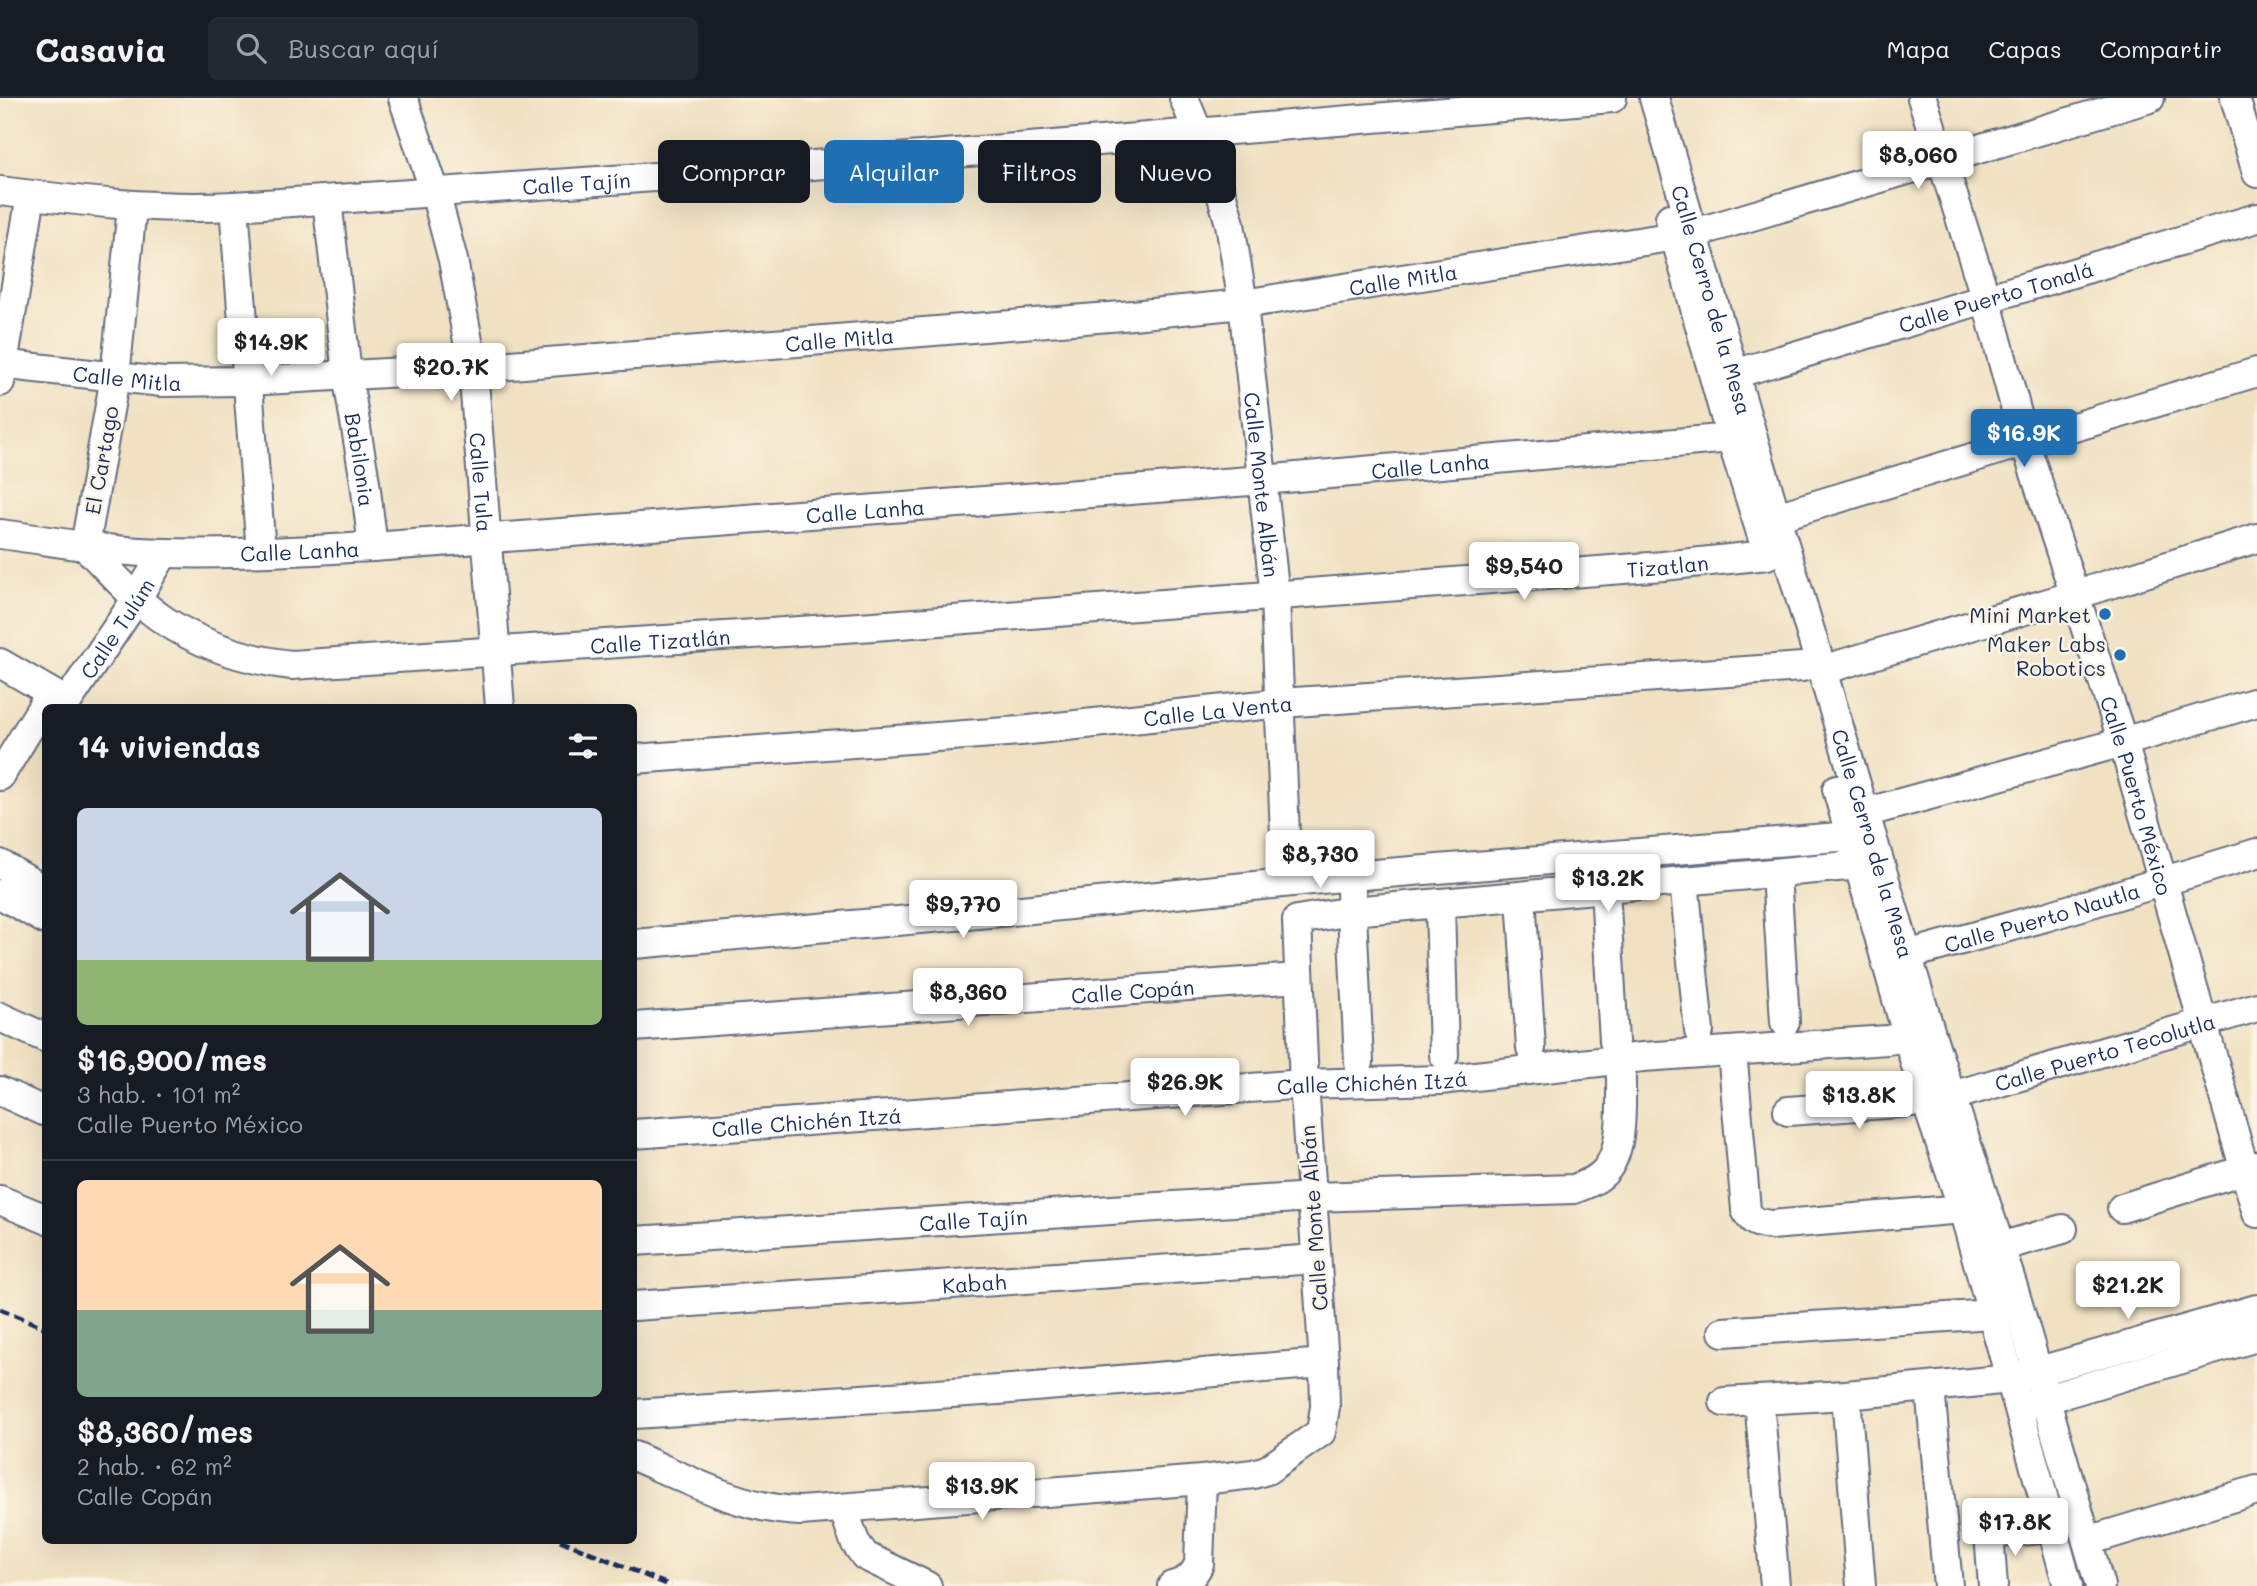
<!DOCTYPE html>
<html lang="es">
<head>
<meta charset="utf-8">
<style>
	body { margin:0; font-family:Mali,sans-serif; background:#242831; color:#f1f3f6; height:100vh; display:flex; flex-direction:column; font-size:26px; white-space:nowrap }
	* { box-sizing:border-box; margin:0 }
	p { font-size:23px; color:#9ea1a6 }
	.icon { flex:none; width:38px; height:38px; fill:none; stroke:currentColor; stroke-width:2; stroke-linecap:round; stroke-linejoin:round }
	.map { position:relative; flex:1; overflow:hidden }
	.sheet { position:absolute; left:42px; top:606px; width:595px; height:840px; display:flex; flex-direction:column; background:#171b24; border-radius:10px; box-shadow:0 7px 28px #0002 }
	.sheet>* { flex:none }
	.hud { position:absolute; left:658px; top:42px; width:665px; height:63px; display:flex; gap:14px }
	.price { position:absolute; translate:-50% -60px; padding:0 16px; border-radius:7px; background:#fff; color:#222; font-size:23px; line-height:46px; filter:drop-shadow(0 2px 4px #0008) }
	.price::after { content:''; position:absolute; left:50%; top:42px; width:21px; height:16px; margin-left:-10px; background:inherit; clip-path:polygon(0 0,100% 0,50% 100%) }
	.price.selected { background:#1f6fb2; color:#fff }
	ul { padding:0; list-style:none }
	li { display:grid; align-content:center; gap:14px; height:371px; padding:0 35px }
	li+li { border-top:2px solid #363941 }
	li span { display:grid; place-items:center; height:217px; border-radius:10px; color:#555 }
	li>.icon { margin-inline-start:auto }
	span .icon { width:126px; height:126px; fill:#fffc; stroke-width:1 }
	li b { font-size:30px }
	h2 { display:flex; justify-content:space-between; align-items:center; height:84px; padding:0 35px; font-size:30px }
	.pill { padding:0 24px; border-radius:10px; background:#171b24; box-shadow:0 7px 28px #0002; font-size:24px; line-height:63px }
	.pill.selected { background:#1f6fb2; color:#fff }
	header { display:flex; align-items:center; gap:42px; box-sizing:border-box; height:98px; padding:0 35px; background:#171b24; border-bottom:2px solid #363941 }
	header strong { font-size:33px }
	nav { display:flex; gap:38px; margin-inline-start:auto; font-size:24px }
	.search { width:490px; height:63px; background:#242831; display:flex; align-items:center; gap:18px; box-sizing:border-box; padding:0 24px; border-radius:10px; color:#9ea1a6; font-size:26px }
	.map>svg:first-child { display:block }
	.lines { fill:none; stroke-linecap:round; stroke-linejoin:round }
	.minor-casing { stroke:#666d81; stroke-width:32 }
	.minor { stroke:#fff; stroke-width:28 }
	.rail { stroke:#1b2f5e; stroke-width:5; stroke-dasharray:10 5; stroke-linecap:butt }
	.poi-dot { fill:#1f6fb2; stroke:#fcf5e5; stroke-width:2.5 }
	.labels { text-anchor:middle; dominant-baseline:central; stroke-width:5; stroke-linejoin:round; paint-order:stroke }
	.street-label { font-size:21px; fill:#1b2f5e; stroke:#fcf5e5 }
	.poi-label { font-size:21px; fill:#1b2f5e; stroke:#fcf5e5; text-anchor:end }
</style>
</head>
<body>
<header>
<strong>Casavia</strong>
<div class="search"><svg class="icon" aria-label="search" viewBox="0 0 24 24"><circle cx="10" cy="10" r="6"/><path d="M15 15l6 6"/></svg>Buscar aquí</div>
<nav><a>Mapa</a><a>Capas</a><a>Compartir</a></nav>
</header>
<div class="map">
<svg width="2257" height="1488" viewBox="0 0 2257 1488">
	<rect width="100%" height="100%" fill="#fcf5e5"/>
	<filter id="ink" filterUnits="userSpaceOnUse"><feTurbulence type="fractalNoise" baseFrequency=".0143" numOctaves="2"/><feDisplacementMap in="SourceGraphic" scale="14" xChannelSelector="R" yChannelSelector="G"/><feConvolveMatrix kernelMatrix="1 2 1 2 8 2 1 2 1" color-interpolation-filters="sRGB"/></filter>
	<filter id="wash" filterUnits="userSpaceOnUse"><feTurbulence type="fractalNoise" baseFrequency=".00686" numOctaves="4" result="noise"/><feDisplacementMap in="SourceGraphic" scale="28" xChannelSelector="R" yChannelSelector="G"/><feGaussianBlur stdDeviation="1.57" result="paint"/><feColorMatrix in="noise" values="0 0 0 0 0 0 0 0 0 0 0 0 0 0 0 0 0 1.4 0 .05"/><feComposite in="paint" operator="in"/></filter>
	<g filter="url(#wash)">
		<rect width="100%" height="100%" fill="#f0e1c2"/>
	</g>
	<g filter="url(#ink)">
		<g class="lines">
			<defs>
				<g id="minor">
					<path id="s1" d="M403 0 435 94 453 162 473 270 500 609"/>
					<path id="s2" d="M1184 0 1217 81 1230 126 1243 206 1275 499 1287 784"/>
					<path id="s3" d="M1654 0 1776 419 1931 936 2013 1189 2100 1488"/>
					<path id="s4" d="M1922 0 1986 201 2025 345 2123 644 2257 1115"/>
					<polyline points="2235,0 2257,75"/>
					<path id="s5" d="M0 93C79 103 155 112 234 108L742 73 1612 0"/>
					<path id="s6" d="M327 102 347 276 365 384 373 449"/>
					<polyline points="234,108 261,454"/>
					<path id="s7" d="M132 109 115 279 85 448C110 473 135 503 165 523 204 548 247 562 292 567L874 528 1663 468 1767 457"/>
					<polyline points="1670,120 1731,340 1767,454"/>
					<path id="s8" d="M0 266 162 284 247 283 473 270 1122 218 1243 206 1695 135 2150 0"/>
					<path id="s9" d="M1734 276 2257 120"/>
					<polyline points="0,284 31,97"/>
					<polyline points="1776,419 2257,274"/>
					<path id="s10" d="M0 436C54 443 109 454 164 455 234 457 304 452 373 449L1263 382 1731 340"/>
					<polyline points="0,565 67,604"/>
					<polyline points="1822,572 2075,497 2257,440"/>
					<path id="s11" d="M67 604 137 500 164 455"/>
					<path id="s12" d="M634 661 1020 633 1281 605 1802 569"/>
					<polyline points="0,678 50,596"/>
					<polyline points="1837,691 1926,1003 1963,1111 2068,1488"/>
					<polyline points="1864,715 2123,644 2257,604"/>
					<polyline points="0,766 46,793"/>
					<polyline points="1776,775 1785,924"/>
					<polyline points="1684,783 1699,933"/>
					<polyline points="1605,791 1614,943"/>
					<polyline points="1351,794 1359,964"/>
					<polyline points="0,796 46,822"/>
					<polyline points="1521,799 1531,950"/>
					<polyline points="1440,805 1444,957"/>
					<polyline points="634,846 1012,813 1350,778 1851,738"/>
					<path id="s13" d="M1907 857 2045 819 2257 755"/>
					<polyline points="0,919 46,940"/>
					<path id="s14" d="M634 929 1298 880"/>
					<path d="M1732 953 1746 1112C1752 1125 1758 1125 1771 1127L1963 1111"/>
					<polyline points="0,993 46,1014"/>
					<path id="s15" d="M1952 998 2257 909"/>
					<polyline points="1788,1013 1926,1003"/>
					<path id="s16" d="M634 1036 1304 986 1440 982 1643 959 1887 942 1925 937"/>
					<polyline points="0,1102 46,1121"/>
					<polyline points="2122,1110 2257,1068"/>
					<path id="s17" d="M634 1143 1312 1099 1574 1091C1585 1087 1599 1082 1607 1071 1626 1046 1620 994 1621 963"/>
					<polyline points="2000,1149 2063,1131"/>
					<path id="s18" d="M634 1208 1316 1161"/>
					<polyline points="1723,1234 1992,1216"/>
					<polyline points="1930,1290 1948,1488"/>
					<polyline points="1846,1297 1861,1488"/>
					<polyline points="1759,1302 1775,1488"/>
					<polyline points="1724,1304 1846,1297 2011,1281 2257,1211"/>
					<polyline points="2029,1306 2257,1239"/>
					<polyline points="634,1316 998,1292 1324,1265"/>
					<path d="M634 1358C687 1381 741 1411 800 1413L1202 1382 1253 1376 1267 1372 1321 1334 1325 1309 1324 1265 1304 986 1297 822 1352 813 1859 767"/>
					<polyline points="843,1410 855,1444 865,1458 927,1488"/>
					<polyline points="2087,1443 2257,1392"/>
					<path d="M1172 1488C1186 1484 1193 1479 1199 1466L1202 1382"/>
					<polyline points="1993,1488 1989,1436 2052,1430"/>
				</g>
			</defs>
			<use href="#minor" class="minor-casing"/>
			<use href="#minor" class="minor"/>
			<g class="rail">
				<polyline points="0,1211 46,1230"/>
				<polyline points="560,1442 671,1488"/>
			</g>
		</g>
	</g>
	<g class="poi-dot">
		<circle cx="2105" cy="516" r="7"/>
		<circle cx="2120" cy="557" r="7"/>
	</g>
	<g class="labels">
		<g class="street-label">
			<text stroke="none"><textPath href="#s5" startOffset="578">Calle Tajín</textPath></text>
			<text stroke="none"><textPath href="#s8" startOffset="1409">Calle Mitla</textPath></text>
			<text stroke="none"><textPath href="#s9" startOffset="273">Calle Puerto Tonalá</textPath></text>
			<text stroke="none"><textPath href="#s3" startOffset="210">Calle Cerro de la Mesa</textPath></text>
			<text stroke="none"><textPath href="#s8" startOffset="842">Calle Mitla</textPath></text>
			<text stroke="none"><textPath href="#s8" startOffset="128">Calle Mitla</textPath></text>
			<text transform="translate(101 362) rotate(-80)">El Cartago</text>
			<text stroke="none"><textPath href="#s6" startOffset="262">Babilonia</textPath></text>
			<text stroke="none"><textPath href="#s10" startOffset="1435">Calle Lanha</textPath></text>
			<text stroke="none"><textPath href="#s1" startOffset="394">Calle Tula</textPath></text>
			<text stroke="none"><textPath href="#s2" startOffset="397">Calle Monte Albán</textPath></text>
			<text stroke="none"><textPath href="#s10" startOffset="868">Calle Lanha</textPath></text>
			<text stroke="none"><textPath href="#s10" startOffset="301">Calle Lanha</textPath></text>
			<text stroke="none"><textPath href="#s7" startOffset="1967">Tizatlan</textPath></text>
			<text stroke="none"><textPath href="#s11" startOffset="89">Calle Tulúm</textPath></text>
			<text stroke="none"><textPath href="#s7" startOffset="957">Calle Tizatlán</textPath></text>
			<text stroke="none"><textPath href="#s12" startOffset="586">Calle La Venta</textPath></text>
			<text stroke="none"><textPath href="#s4" startOffset="730">Calle Puerto México</textPath></text>
			<text stroke="none"><textPath href="#s3" startOffset="777">Calle Cerro de la Mesa</textPath></text>
			<text stroke="none"><textPath href="#s13" startOffset="140">Calle Puerto Nautla</textPath></text>
			<text stroke="none"><textPath href="#s14" startOffset="500">Calle Copán</textPath></text>
			<text stroke="none"><textPath href="#s15" startOffset="159">Calle Puerto Tecolutla</textPath></text>
			<text stroke="none"><textPath href="#s16" startOffset="740">Calle Chichén Itzá</textPath></text>
			<text stroke="none"><textPath href="#s16" startOffset="173">Calle Chichén Itzá</textPath></text>
			<text stroke="none"><textPath href="#s17" startOffset="340">Calle Tajín</textPath></text>
			<text transform="translate(1313 1120) rotate(-94)">Calle Monte Albán</text>
			<text stroke="none"><textPath href="#s18" startOffset="341">Kabah</textPath></text>
		</g>
		<g class="poi-label">
			<text x="2091" y="516">Mini Market</text>
			<text x="2106" y="545">Maker Labs<tspan x="2106" dy="24">Robotics</tspan></text>
		</g>
	</g>
</svg>
<b class="price" style="left:1918px;top:93px">$8,060</b>
<b class="price" style="left:271px;top:280px">$14.9K</b>
<b class="price" style="left:451px;top:305px">$20.7K</b>
<b class="price selected" style="left:2024px;top:371px">$16.9K</b>
<b class="price" style="left:1524px;top:504px">$9,540</b>
<b class="price" style="left:1320px;top:792px">$8,730</b>
<b class="price" style="left:1608px;top:816px">$13.2K</b>
<b class="price" style="left:963px;top:842px">$9,770</b>
<b class="price" style="left:968px;top:930px">$8,360</b>
<b class="price" style="left:1185px;top:1020px">$26.9K</b>
<b class="price" style="left:1859px;top:1033px">$13.8K</b>
<b class="price" style="left:2128px;top:1223px">$21.2K</b>
<b class="price" style="left:982px;top:1424px">$13.9K</b>
<b class="price" style="left:2015px;top:1460px">$17.8K</b>
<div class="hud">
<a class="pill">Comprar</a>
<a class="pill selected">Alquilar</a>
<a class="pill">Filtros</a>
<a class="pill">Nuevo</a>
</div>
<section class="sheet">
<h2>14 viviendas<svg class="icon" aria-label="filters" viewBox="0 0 24 24"><path d="M4 7h16M4 17h16"/><circle cx="9" cy="7" r="2"/><circle cx="15" cy="17" r="2"/></svg></h2>
<ul>
<li><span style="background:linear-gradient(#c9d6e8 70%,#8fb573 0)"><svg class="icon" aria-label="home" viewBox="0 0 24 24"><path d="M3 11l9-7 9 7M6 9v11h12V9"/></svg></span><div><b>$16,900/mes</b><p>3 hab. · 101 m²</p><p>Calle Puerto México</p></div></li>
<li><span style="background:linear-gradient(#ffd9b3 60%,#7fa58c 0)"><svg class="icon" aria-label="home" viewBox="0 0 24 24"><path d="M3 11l9-7 9 7M6 9v11h12V9"/></svg></span><div><b>$8,360/mes</b><p>2 hab. · 62 m²</p><p>Calle Copán</p></div></li>
</ul>
</section>
</div>
</body>
</html>
